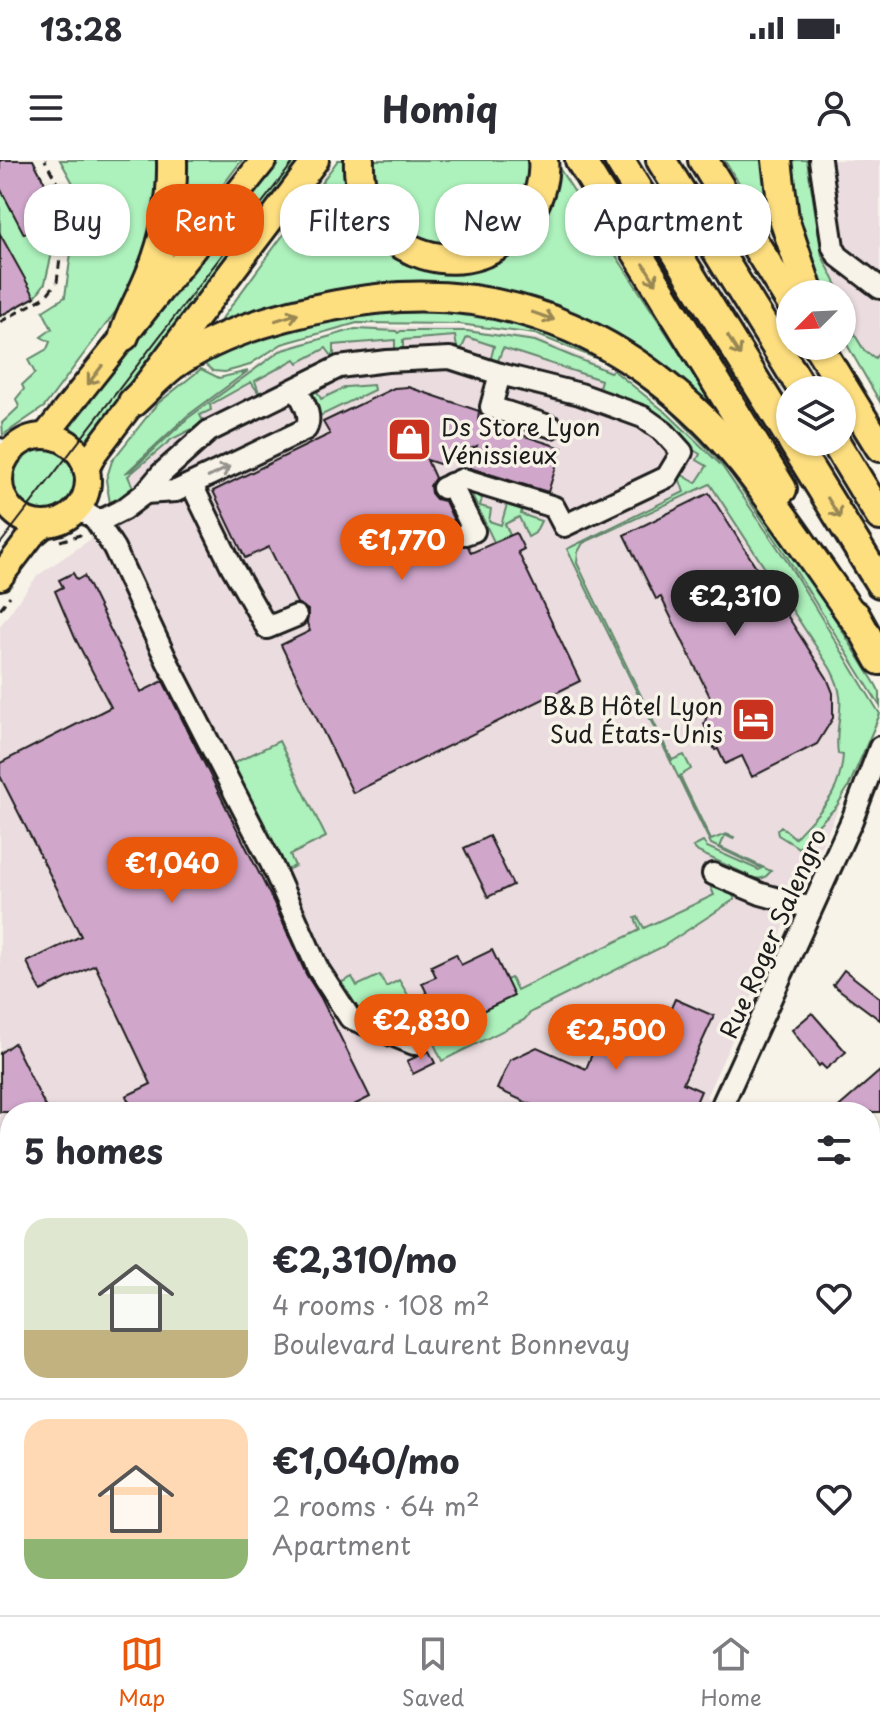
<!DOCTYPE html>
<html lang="en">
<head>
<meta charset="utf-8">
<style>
	body { margin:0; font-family:"Playpen Sans",sans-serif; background:#f7f7f7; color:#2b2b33; height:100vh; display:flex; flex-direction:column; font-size:30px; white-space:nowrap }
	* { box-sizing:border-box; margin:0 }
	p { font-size:26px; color:#7c7c81 }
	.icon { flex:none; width:44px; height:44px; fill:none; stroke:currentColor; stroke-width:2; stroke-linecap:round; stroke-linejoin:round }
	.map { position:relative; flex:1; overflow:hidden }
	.drawer { position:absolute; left:0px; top:942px; width:880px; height:514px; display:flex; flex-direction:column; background:#fff; border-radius:32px 32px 0 0; box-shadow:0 2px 6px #0004 }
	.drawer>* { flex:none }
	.hud { position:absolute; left:24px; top:24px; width:832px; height:72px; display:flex; gap:16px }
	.needle { width:52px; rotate:246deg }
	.controls { position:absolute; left:776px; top:120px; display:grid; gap:16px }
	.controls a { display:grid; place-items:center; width:80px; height:80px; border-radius:50%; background:#fff; box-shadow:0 2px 6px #0004; font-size:40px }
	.price { position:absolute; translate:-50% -68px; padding:0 18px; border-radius:28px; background:#ea580c; color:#fff; font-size:26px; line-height:52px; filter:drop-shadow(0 2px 4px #0008) }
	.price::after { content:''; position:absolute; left:50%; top:48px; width:24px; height:18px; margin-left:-12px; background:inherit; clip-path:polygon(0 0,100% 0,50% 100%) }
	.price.current { background:#222; color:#fff }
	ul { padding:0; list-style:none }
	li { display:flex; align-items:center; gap:24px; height:200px; padding:0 24px }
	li+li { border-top:2px solid #e1e1e2 }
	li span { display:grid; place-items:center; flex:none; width:224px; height:160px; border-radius:24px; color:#555 }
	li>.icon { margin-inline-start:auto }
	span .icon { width:96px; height:96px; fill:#fffc; stroke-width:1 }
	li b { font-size:34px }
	h2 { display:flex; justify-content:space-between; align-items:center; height:96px; padding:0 24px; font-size:34px }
	.pill { padding:0 28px; border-radius:32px; background:#fff; box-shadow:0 2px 6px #0004; font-size:28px; line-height:72px }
	.pill.current { background:#ea580c; color:#fff }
	.status { display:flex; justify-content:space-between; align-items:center; height:56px; padding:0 40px; background:#fff; direction:ltr }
	.status svg { height:22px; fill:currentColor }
	header { display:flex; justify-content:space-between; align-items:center; height:104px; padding:0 24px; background:#fff; font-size:36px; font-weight:700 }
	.menu { display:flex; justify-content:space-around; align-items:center; height:112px; border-top:2px solid #e1e1e2; background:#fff; font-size:22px; color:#7c7c81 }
	.menu a { display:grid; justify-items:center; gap:4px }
	.menu .current { color:#ea580c }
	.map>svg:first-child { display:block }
	.built { fill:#ebdcdf }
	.green { fill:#adf1bc; stroke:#64866c; stroke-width:2 }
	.building { fill:#d0a6cb; stroke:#1c1c1c; stroke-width:2 }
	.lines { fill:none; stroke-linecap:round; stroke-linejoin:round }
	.minor-casing { stroke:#1c1c1c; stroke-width:26 }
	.major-casing { stroke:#1c1c1c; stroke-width:30 }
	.highway-casing { stroke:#1c1c1c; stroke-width:34 }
	.path { stroke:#1c1c1c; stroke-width:3; stroke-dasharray:8 6; stroke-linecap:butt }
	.minor { stroke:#f7f3e8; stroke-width:20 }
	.major { stroke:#fedf80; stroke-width:24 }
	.highway { stroke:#fedf80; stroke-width:28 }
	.tram { stroke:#1c1c1c; stroke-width:2 }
	.oneway { stroke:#988753 }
	.oneway2 { stroke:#94928c }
	.labels { text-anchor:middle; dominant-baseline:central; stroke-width:7; stroke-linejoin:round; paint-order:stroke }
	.poi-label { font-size:24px; fill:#1c1c1c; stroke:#f7f3e8; text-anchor:start }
	.street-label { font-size:24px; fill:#1c1c1c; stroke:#f7f3e8 }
</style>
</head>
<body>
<div class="status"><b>13:28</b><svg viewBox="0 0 49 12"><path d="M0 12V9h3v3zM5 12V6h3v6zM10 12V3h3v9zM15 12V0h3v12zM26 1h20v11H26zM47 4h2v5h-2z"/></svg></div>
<header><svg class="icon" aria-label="menu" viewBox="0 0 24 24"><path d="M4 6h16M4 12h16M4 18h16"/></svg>Homiq<svg class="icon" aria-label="person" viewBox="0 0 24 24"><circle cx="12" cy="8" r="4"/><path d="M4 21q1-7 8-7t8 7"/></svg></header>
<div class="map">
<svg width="880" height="1455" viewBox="0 0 880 1455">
	<rect width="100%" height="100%" fill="#f7f3e8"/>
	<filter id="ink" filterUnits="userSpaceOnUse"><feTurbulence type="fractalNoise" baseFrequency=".0125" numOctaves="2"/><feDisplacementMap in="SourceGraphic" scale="16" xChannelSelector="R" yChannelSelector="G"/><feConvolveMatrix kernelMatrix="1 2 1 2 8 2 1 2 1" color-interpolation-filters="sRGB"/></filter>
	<g filter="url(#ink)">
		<g class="built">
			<polygon points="807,0 880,0 880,217 842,154 842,134 832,134 822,96"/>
			<polygon points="358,167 458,168 536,178 613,210 668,254 722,306 880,558 706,937 712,940 707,952 10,952 10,1146 0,1137 0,466 37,416 91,379 110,343 135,332 126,312 187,256 280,188"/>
			<polygon points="101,1446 489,1446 485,1455 94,1455"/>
		</g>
		<g class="green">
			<polygon points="0,0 33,0 61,54 45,123 35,137 0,156"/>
			<polygon points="60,0 161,0 156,57 140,108 122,143 44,247 3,275 2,263 19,247 16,239 24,229 22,225 35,213 28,200 47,189 50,182 41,177 52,169 43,151 65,137 79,34"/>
			<polygon points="177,0 242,0 161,106"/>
			<polygon points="273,0 307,0 85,288 65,271 67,267"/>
			<path d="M338 0H351C350 11 347 26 350 37 359 69 392 104 427 108 437 109 448 107 458 106 484 105 506 100 525 81 543 62 548 33 556 8H559L725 263 500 136 210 175Z"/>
			<path d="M371 0H530C532 54 478 99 426 80 413 76 405 72 395 62 390 56 382 50 379 43 374 30 373 13 371 0Z"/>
			<polygon points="724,0 771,0 777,78 770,70"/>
			<polygon points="789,0 807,0 822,96 838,127 832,134 822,134 795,51"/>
			<polygon points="381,149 494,153 582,184 661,235 719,293 794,393 876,525 880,533 880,546 782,389 727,308 669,249 613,205 535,174 459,164 357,163 282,184 247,206 225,212 213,211 202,202 262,173"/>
			<polygon points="842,154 864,190 875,198 880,192 880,242 842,176"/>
			<path d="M355 169 396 171 398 173 401 171H467L535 181 610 212 613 210 668 254 722 306 788 403 880 554 849 626 836 647 803 680 804 682 799 688 778 675 777 670 781 666 795 678C821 649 840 637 843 595L838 594C833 559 851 545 830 508L710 324 583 383 578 392 577 403 672 600 684 595 691 609 680 616 711 680 726 674 734 677 733 679 725 675 720 687 771 711C766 717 763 720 754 718L698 692 693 687 703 682 707 687 759 710 761 708 711 684 567 389 684 332 677 312 696 323 707 306 697 300 700 294 598 231 601 220 503 188 495 208 489 206 494 186 467 177 461 190 457 188 455 176 403 180V193L395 192V180L334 185V199L326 188 298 203 295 199 255 221 260 235 251 222 210 245 211 250 200 255 204 263 172 279 128 316 135 332 110 343 106 320 112 301 157 244 201 209 219 218 248 211 187 256 127 312 131 311 188 258 280 191Z"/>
			<polygon points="373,225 374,230 320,256 308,231 315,227 321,239 346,227"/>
			<circle cx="43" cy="321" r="32"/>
			<polygon points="468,327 483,333 480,346 491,349 489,361 501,365 508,341 523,345 521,354 541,361 535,373 528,377 519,357 505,364 510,375 494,382"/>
			<polygon points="279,581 326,677 290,695 295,706 283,712 230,605"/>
			<polygon points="709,723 729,730 735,739 662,787 531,852 524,860 442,901 423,860 355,851 338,824 352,817 357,826 380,815 386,827 399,820 423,860 437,854 445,869 513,836 506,820 511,818 517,830 640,770 635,758 638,757 644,768 714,735"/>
		</g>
		<g class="building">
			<polygon points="0,0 33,0 61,54 24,74 0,28"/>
			<polygon points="0,74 35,137 0,156"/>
			<polygon points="408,227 479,251 478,261 562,288 548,332 470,308 477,286 439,304 427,300 435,318 430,326 431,333 436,339 445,341 456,365 452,372 457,384 468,386 471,393 516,373 524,389 518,392 580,521 353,633 281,485 310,471 307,463 308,450 297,443 269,387 245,398 213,331 330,274 323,262 394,228"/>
			<polygon points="709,333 827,518 833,533 833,558 817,584 752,617 742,596 725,604 718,589 715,590 704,564 708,553 715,547 661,437 656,439 624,375"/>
			<polygon points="73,413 77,420 84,416 141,532 163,521 274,743 306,814 321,838 370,937 340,952 134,952 126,936 151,924 95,805 41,831 27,802 81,776 0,616 0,603 111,547 75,478 55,431 63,427 59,420"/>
			<polygon points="489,676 513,725 488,737 464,688"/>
			<polygon points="492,790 514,836 444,869 422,823 436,817 431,806 456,794 461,805"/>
			<polygon points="844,810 880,838 880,860 833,825"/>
			<polygon points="675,839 714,856 683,923 701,931 692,952 547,952 497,929 510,900 537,887 586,909 602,869 641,884 644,876 658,877"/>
			<polygon points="812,853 846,892 826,909 821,904 819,906 792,870"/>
			<polygon points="14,883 48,952 0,952 0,893"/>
			<polygon points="429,891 435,903 413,914 407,901"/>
			<polygon points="880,911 880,952 833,952"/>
		</g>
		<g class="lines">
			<defs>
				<g id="minor">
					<polyline points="820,0 833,87 838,96 880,128"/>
					<polyline points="500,214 491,247 552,267"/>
					<polyline points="0,289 10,293"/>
					<polyline points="451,324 474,371 465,374"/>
					<polyline points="192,325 232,407 267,468 296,456"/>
					<path d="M145 333 176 331 306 269C313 255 303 242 297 229"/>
					<polyline points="78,348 95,359 114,388 167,501 271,703 318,809 350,858 414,884"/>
					<polyline points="95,359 104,359 124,349 145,333 161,314 209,271 339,207 387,201 450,198 500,214 580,234 643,257 664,272 682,292 667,317 564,366 554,347 463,319 443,328"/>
					<polyline points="713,714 761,734 811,748"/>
					<polyline points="719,952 852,660 880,587"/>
					<polyline points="870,1325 880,1308"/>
					<polyline points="870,1355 880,1344"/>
					<polyline points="0,1396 10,1384"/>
					<polyline points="498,1455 501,1446"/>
					<polyline points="788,1455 794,1446"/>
				</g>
				<g id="major">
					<polyline points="45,276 264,0"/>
					<circle cx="44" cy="320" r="44"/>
					<polyline points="86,309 95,292 316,0"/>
					<polyline points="0,417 32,375 44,365"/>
				</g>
				<g id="highway">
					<path d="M359 0C355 97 479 137 529 53 539 38 545 18 543 0"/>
					<polyline points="580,0 782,329"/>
					<polyline points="619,0 790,277"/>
					<polyline points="661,0 803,230"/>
					<polyline points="703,0 790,141"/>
					<polyline points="777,0 784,59 809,134"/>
					<path d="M124 176C130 155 141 138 149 118 165 83 173 39 172 0"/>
					<polyline points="818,186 880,287"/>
					<path d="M133 242C146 230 159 216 173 205 219 173 282 155 337 145 507 111 650 182 753 316 791 366 826 419 862 469"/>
					<polyline points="793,282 880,423"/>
					<polyline points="835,282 880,356"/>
					<polyline points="855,455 880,500"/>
				</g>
			</defs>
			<use href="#minor" class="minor-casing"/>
			<use href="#major" class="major-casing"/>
			<use href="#highway" class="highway-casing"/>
			<g class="path">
				<polyline points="0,162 45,137 57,122 67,42 45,0"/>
				<polyline points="96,340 99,324"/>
				<polyline points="60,381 80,375 81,372"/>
				<polyline points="0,449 10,436"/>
			</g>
			<use href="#minor" class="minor"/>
			<use href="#major" class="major"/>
			<use href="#highway" class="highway"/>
			<polyline class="tram" points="0,384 295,0"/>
		</g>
		<defs><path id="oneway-shaft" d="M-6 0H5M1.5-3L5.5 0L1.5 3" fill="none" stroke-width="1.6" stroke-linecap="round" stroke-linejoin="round" transform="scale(2)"/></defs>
		<g class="oneway">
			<use href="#oneway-shaft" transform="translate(650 114) rotate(58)"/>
			<use href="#oneway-shaft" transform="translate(543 156) rotate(19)"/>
			<use href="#oneway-shaft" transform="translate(287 157) rotate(-17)"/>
			<use href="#oneway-shaft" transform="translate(734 186) rotate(58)"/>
			<use href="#oneway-shaft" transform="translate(95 215) rotate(127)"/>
			<use href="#oneway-shaft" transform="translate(834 348) rotate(58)"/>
		</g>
		<use class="oneway2" href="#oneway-shaft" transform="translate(219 312) rotate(-26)"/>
	</g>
	<defs>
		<symbol id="shop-square" viewBox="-11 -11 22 22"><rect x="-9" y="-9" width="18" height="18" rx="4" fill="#c8321e" stroke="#f7f3e8"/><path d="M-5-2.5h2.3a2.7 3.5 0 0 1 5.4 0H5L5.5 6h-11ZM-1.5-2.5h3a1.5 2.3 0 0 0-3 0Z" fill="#fff"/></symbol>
		<symbol id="hotel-square" viewBox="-11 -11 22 22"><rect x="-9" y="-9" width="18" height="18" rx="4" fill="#c8321e" stroke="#f7f3e8"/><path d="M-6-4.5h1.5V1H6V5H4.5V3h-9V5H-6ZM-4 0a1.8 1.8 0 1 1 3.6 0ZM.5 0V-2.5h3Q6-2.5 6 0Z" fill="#fff"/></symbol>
	</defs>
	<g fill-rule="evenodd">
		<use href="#shop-square" x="384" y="254" width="51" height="51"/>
		<use href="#hotel-square" x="728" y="534" width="51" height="51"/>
	</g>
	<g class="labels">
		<g class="poi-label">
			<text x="441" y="266">Ds Store Lyon<tspan x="441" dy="28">Vénissieux</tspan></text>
			<text x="723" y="545" text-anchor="end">B&amp;B Hôtel Lyon<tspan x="723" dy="28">Sud États-Unis</tspan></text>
		</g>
		<g class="street-label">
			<text transform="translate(772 773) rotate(-66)">Rue Roger Salengro</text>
		</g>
	</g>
</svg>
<div class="controls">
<a><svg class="needle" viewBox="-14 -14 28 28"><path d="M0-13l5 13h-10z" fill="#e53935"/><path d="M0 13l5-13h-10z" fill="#7c7c81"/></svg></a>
<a><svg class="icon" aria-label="layers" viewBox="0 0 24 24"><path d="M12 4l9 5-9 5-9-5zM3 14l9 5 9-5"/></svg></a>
</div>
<b class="price" style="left:402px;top:422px">€1,770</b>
<b class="price current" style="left:735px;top:478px">€2,310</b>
<b class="price" style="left:172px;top:745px">€1,040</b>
<b class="price" style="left:421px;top:902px">€2,830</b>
<b class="price" style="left:616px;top:912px">€2,500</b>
<div class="hud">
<a class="pill">Buy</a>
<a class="pill current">Rent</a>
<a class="pill">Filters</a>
<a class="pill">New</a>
<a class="pill">Apartment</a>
</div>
<section class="drawer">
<h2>5 homes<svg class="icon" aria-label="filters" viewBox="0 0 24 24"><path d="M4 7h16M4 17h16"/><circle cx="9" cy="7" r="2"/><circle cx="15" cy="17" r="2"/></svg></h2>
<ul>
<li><span style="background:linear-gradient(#dfe7d0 70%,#c2b280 0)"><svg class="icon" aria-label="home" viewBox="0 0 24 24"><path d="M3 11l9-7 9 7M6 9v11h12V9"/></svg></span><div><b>€2,310/mo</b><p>4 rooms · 108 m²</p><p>Boulevard Laurent Bonnevay</p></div><svg class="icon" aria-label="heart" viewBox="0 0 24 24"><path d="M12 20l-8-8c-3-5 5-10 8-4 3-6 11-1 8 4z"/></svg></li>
<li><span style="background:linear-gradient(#ffd9b3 75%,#8fb573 0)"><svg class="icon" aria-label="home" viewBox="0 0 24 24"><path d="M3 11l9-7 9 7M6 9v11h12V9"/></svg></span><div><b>€1,040/mo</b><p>2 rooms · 64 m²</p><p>Apartment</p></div><svg class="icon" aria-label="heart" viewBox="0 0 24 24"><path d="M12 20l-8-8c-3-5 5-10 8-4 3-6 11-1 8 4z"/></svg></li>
</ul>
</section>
</div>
<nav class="menu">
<a class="current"><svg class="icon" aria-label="map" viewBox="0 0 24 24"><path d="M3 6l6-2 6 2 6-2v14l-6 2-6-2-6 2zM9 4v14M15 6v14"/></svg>Map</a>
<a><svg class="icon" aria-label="saved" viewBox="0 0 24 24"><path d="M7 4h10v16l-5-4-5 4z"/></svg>Saved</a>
<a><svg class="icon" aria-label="home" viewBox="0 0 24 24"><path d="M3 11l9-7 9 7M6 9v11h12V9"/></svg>Home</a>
</nav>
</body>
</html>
